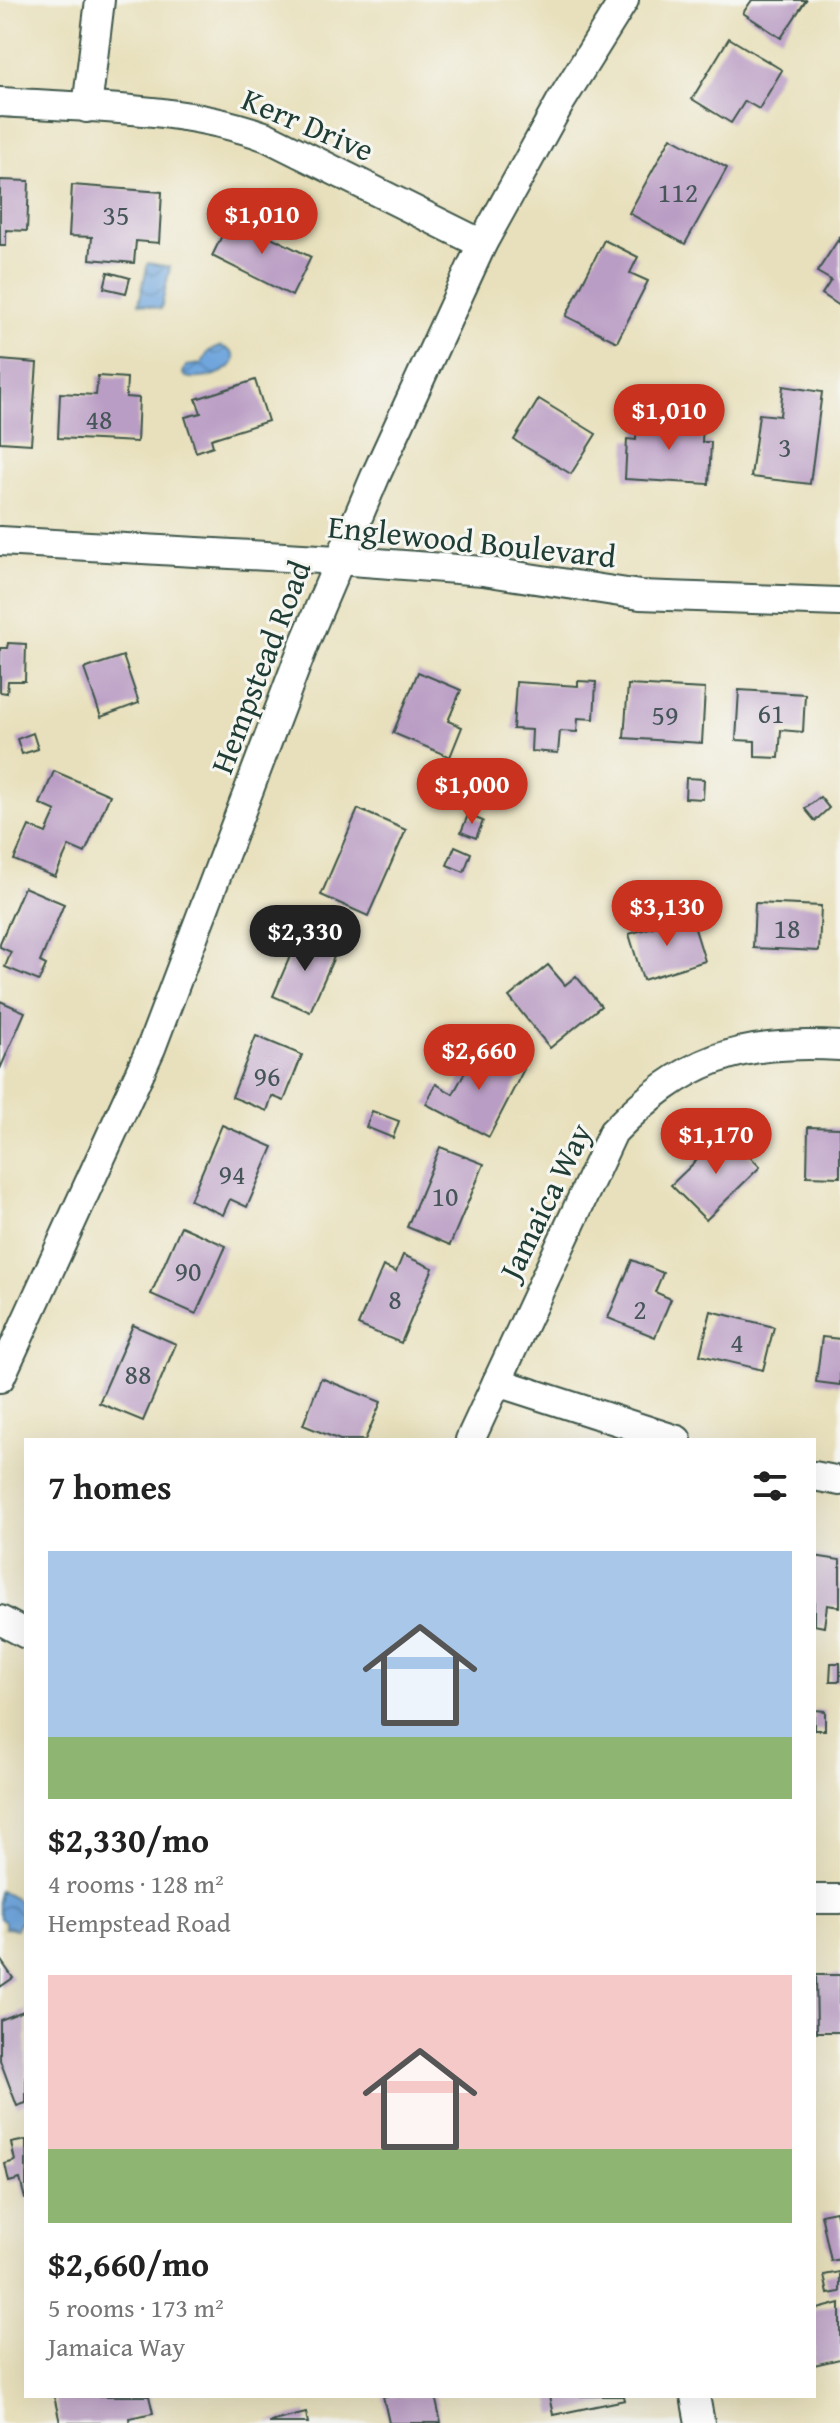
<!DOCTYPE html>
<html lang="en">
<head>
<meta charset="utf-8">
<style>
	body { margin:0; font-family:"Gentium Book Plus",serif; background:#f2f2f2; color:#222; height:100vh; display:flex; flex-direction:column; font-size:30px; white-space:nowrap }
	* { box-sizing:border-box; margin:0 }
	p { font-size:26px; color:#767676 }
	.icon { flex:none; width:44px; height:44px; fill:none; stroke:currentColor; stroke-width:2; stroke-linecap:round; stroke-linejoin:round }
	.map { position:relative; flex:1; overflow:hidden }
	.details { position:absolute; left:24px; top:1438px; width:792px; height:960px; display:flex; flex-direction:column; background:#fff; border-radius:0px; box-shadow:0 8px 32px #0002 }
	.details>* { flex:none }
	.price { position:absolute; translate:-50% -68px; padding:0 18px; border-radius:28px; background:#c8321e; color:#fff; font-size:26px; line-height:52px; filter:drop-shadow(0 2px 4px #0008) }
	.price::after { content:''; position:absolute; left:50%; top:48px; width:24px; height:18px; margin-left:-12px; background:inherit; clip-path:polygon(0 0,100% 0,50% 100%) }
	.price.selected { background:#222; color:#fff }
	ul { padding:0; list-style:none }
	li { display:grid; align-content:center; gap:16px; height:424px; padding:0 24px }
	li span { display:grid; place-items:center; height:248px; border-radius:0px; color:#555 }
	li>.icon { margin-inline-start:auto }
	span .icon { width:144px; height:144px; fill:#fffc; stroke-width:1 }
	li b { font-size:34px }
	h2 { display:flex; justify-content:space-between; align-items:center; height:96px; padding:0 24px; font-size:34px }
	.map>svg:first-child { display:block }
	.water { fill:url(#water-waves); stroke:#477288; stroke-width:2 }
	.building { fill:#ba9dc4 }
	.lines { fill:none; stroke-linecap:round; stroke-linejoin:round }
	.minor-casing { stroke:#3d5548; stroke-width:32 }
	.minor { stroke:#fff; stroke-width:28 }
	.labels { text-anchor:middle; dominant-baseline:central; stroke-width:6; stroke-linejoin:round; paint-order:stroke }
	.number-label { font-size:28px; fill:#465558 }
	.street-label { font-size:32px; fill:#1f3d34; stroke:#f6f6f2 }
</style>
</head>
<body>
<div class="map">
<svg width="840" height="2423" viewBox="0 0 840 2423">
	<defs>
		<pattern id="water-waves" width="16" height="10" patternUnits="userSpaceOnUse" patternTransform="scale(2)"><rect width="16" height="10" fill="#6fa6dd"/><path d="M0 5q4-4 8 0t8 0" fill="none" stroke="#5b88b4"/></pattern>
	</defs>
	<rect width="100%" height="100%" fill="#f6f6f2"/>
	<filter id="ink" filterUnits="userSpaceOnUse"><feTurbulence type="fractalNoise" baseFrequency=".0125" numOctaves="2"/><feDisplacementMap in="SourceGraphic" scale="16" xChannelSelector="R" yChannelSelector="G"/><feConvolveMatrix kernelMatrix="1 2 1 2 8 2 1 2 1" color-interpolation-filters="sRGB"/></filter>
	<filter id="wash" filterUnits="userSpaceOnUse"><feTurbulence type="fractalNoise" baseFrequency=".006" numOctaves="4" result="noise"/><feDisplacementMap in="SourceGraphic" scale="32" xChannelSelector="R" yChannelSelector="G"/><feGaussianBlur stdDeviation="1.8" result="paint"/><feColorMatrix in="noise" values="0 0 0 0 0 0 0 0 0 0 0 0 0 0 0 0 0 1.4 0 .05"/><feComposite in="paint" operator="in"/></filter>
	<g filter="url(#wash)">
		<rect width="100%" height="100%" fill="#e8e0bc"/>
		<g class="water">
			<polygon points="148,263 170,267 161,309 139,303"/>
			<path d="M221 346C257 361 211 384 186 377L183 373 186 366 201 364 209 351Z"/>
			<path d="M0 1891C14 1897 38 1909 18 1924L16 1929 5 1928V1922L0 1918Z"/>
		</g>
		<g id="blocks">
			<g class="building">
				<polygon points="752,0 806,0 781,38 743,13"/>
				<polygon points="729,38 782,70 759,109 745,101 731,123 692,99"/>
				<polygon points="671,137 727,168 685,244 629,213"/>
				<polygon points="0,180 29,181 27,231 6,230 6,246 0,246"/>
				<polygon points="72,185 162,192 159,243 136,241 134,263 90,259 92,237 69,236"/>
				<polygon points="231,217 311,257 292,296 212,256"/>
				<polygon points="840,237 840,306 822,294 831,280 817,272"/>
				<polygon points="604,240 638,257 630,273 648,281 617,342 566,316"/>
				<polygon points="108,272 130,278 126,293 104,288"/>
				<polygon points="0,360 37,363 31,444 0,442"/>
				<polygon points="98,376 127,378 126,397 139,398 137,442 58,438 60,393 96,395"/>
				<polygon points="255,380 268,421 211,439 213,446 196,452 185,417 201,413 196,399"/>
				<polygon points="783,386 822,392 810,484 751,477 759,414 780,416"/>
				<polygon points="539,399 596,434 571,474 514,440"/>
				<polygon points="637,417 703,420 702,442 711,442 709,484 625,479 627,439 636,440"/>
				<polygon points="8,643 26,644 25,681 8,681 7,693 0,692 0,648 7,648"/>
				<polygon points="123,656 139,703 101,717 84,669"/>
				<polygon points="418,672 461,690 448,721 462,727 450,757 393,733"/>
				<polygon points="578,681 596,682 594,719 578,718 577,732 560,731 558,753 531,751 532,730 513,729 516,682 578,686"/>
				<polygon points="628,685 705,689 702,743 624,738"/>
				<polygon points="739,690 805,694 803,732 781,730 779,758 755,757 755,741 736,740"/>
				<polygon points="33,733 38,749 22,754 17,739"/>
				<polygon points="54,771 110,795 85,853 69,846 55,877 14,860 29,826 46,833 56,811 40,804"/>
				<polygon points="686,778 704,779 703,799 685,798"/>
				<polygon points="820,797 829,808 815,821 805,809"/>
				<polygon points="358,809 406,830 368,916 321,895"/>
				<polygon points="468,815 483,821 476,838 461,832"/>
				<polygon points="455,846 471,853 464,872 447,865"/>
				<polygon points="24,887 64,904 40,962 46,965 39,981 5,967 11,952 0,947 0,943"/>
				<polygon points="755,903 821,906 819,951 753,948"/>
				<polygon points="691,916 705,961 643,980 629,934"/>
				<polygon points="300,933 337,950 310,1012 273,996"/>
				<polygon points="548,965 565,985 576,976 601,1006 550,1048 509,997"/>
				<polygon points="0,1001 25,1012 0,1069"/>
				<polygon points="256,1036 302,1055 284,1101 272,1096 267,1111 232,1097"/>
				<polygon points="479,1046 524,1069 489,1137 426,1104 436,1084 453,1094"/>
				<polygon points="372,1111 399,1121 393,1138 366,1127"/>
				<polygon points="222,1125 273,1147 247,1207 230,1199 223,1215 190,1200"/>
				<polygon points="808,1127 840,1128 840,1177 807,1176"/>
				<polygon points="726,1132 760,1167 706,1220 671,1185"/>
				<polygon points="440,1147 484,1164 450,1245 407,1227"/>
				<polygon points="181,1226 226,1246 196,1314 151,1294"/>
				<polygon points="403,1255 433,1268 401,1343 358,1325 383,1266 396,1272"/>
				<polygon points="632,1260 663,1273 655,1292 671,1299 655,1337 608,1318"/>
				<polygon points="711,1311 774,1327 763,1370 700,1355"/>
				<polygon points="133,1325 176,1344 143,1421 99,1403"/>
				<polygon points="822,1337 840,1339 840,1385 816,1382"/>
				<polygon points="321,1378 381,1402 365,1440 340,1440 303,1425"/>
				<polygon points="814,1556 840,1560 840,1607 827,1605 824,1627 814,1625"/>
				<polygon points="831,1663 840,1663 840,1681 830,1681"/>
				<polygon points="814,1710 825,1711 825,1730 814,1730"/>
				<polygon points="0,1959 13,1978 0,1987"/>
				<polygon points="816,1975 840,1975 840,2032 817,2032"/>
				<polygon points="26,2010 26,2103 17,2106 0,2060 0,2020"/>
				<polygon points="26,2140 26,2199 25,2199 20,2179 9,2182 5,2164 15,2161 11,2143"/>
				<polygon points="836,2211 840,2230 840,2259 831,2261 821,2214"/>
				<polygon points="840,2272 840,2292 828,2294 824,2275"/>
				<polygon points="840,2303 840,2359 814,2365 814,2310"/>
				<polygon points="54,2396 149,2396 153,2413 129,2418 130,2423 60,2423"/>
				<polygon points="383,2396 435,2396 441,2423 389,2423"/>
				<polygon points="549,2396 624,2396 625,2400 553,2415"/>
				<polygon points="306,2413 308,2423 269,2423 269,2422"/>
			</g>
		</g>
	</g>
	<g filter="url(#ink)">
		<use href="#blocks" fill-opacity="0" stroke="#3d5548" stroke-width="2"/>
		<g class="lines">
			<defs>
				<g id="minor">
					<path d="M0 102C90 108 182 106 267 137L482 244"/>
					<polyline points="87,108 100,0"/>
					<polyline points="0,541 338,560 483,571 640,595 840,602"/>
					<polyline points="0,1378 151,1048 305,642 375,477 482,244 561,101 624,0"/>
					<polyline points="497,1382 677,1440"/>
					<path d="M470 1440 613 1132C684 1059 738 1040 840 1046"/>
					<polyline points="814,1476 840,1481"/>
					<polyline points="0,1620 26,1634"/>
					<polyline points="814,1899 840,1899"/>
					<polyline points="695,2396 700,2423"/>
				</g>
			</defs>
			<use href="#minor" class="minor-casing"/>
			<use href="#minor" class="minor"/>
		</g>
	</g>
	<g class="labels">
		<g class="number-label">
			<text x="678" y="191">112</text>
			<text x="116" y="214">35</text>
			<text x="99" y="418">48</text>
			<text x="785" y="446">3</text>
			<text x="771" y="712">61</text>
			<text x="665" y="714">59</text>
			<text x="787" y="927">18</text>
			<text x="267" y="1075">96</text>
			<text x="232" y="1173">94</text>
			<text x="445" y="1195">10</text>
			<text x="188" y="1270">90</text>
			<text x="395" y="1298">8</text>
			<text x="640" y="1308">2</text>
			<text x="737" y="1341">4</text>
			<text x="138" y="1373">88</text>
		</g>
		<g class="street-label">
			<text transform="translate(308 124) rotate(23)">Kerr Drive</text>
			<text transform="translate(472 541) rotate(6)">Englewood Boulevard</text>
			<text transform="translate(260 667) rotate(-69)">Hempstead Road</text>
			<text transform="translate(545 1201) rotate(-64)">Jamaica Way</text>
		</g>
	</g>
</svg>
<b class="price" style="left:262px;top:256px">$1,010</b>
<b class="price" style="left:669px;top:452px">$1,010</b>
<b class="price" style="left:472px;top:826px">$1,000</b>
<b class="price" style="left:667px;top:948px">$3,130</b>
<b class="price selected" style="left:305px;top:973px">$2,330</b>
<b class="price" style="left:479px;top:1092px">$2,660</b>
<b class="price" style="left:716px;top:1176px">$1,170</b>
<section class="details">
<h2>7 homes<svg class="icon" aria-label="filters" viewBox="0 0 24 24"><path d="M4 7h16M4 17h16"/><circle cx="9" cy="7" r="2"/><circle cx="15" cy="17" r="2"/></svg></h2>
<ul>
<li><span style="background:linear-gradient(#a9c7e8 75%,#8fb573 0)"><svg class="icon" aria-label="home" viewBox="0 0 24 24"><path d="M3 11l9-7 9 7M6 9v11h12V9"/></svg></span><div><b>$2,330/mo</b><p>4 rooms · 128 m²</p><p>Hempstead Road</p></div></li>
<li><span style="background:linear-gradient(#f6c9c9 70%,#8fb573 0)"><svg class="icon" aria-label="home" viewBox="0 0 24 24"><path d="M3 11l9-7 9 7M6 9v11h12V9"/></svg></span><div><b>$2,660/mo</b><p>5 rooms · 173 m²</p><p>Jamaica Way</p></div></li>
</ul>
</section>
</div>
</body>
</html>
